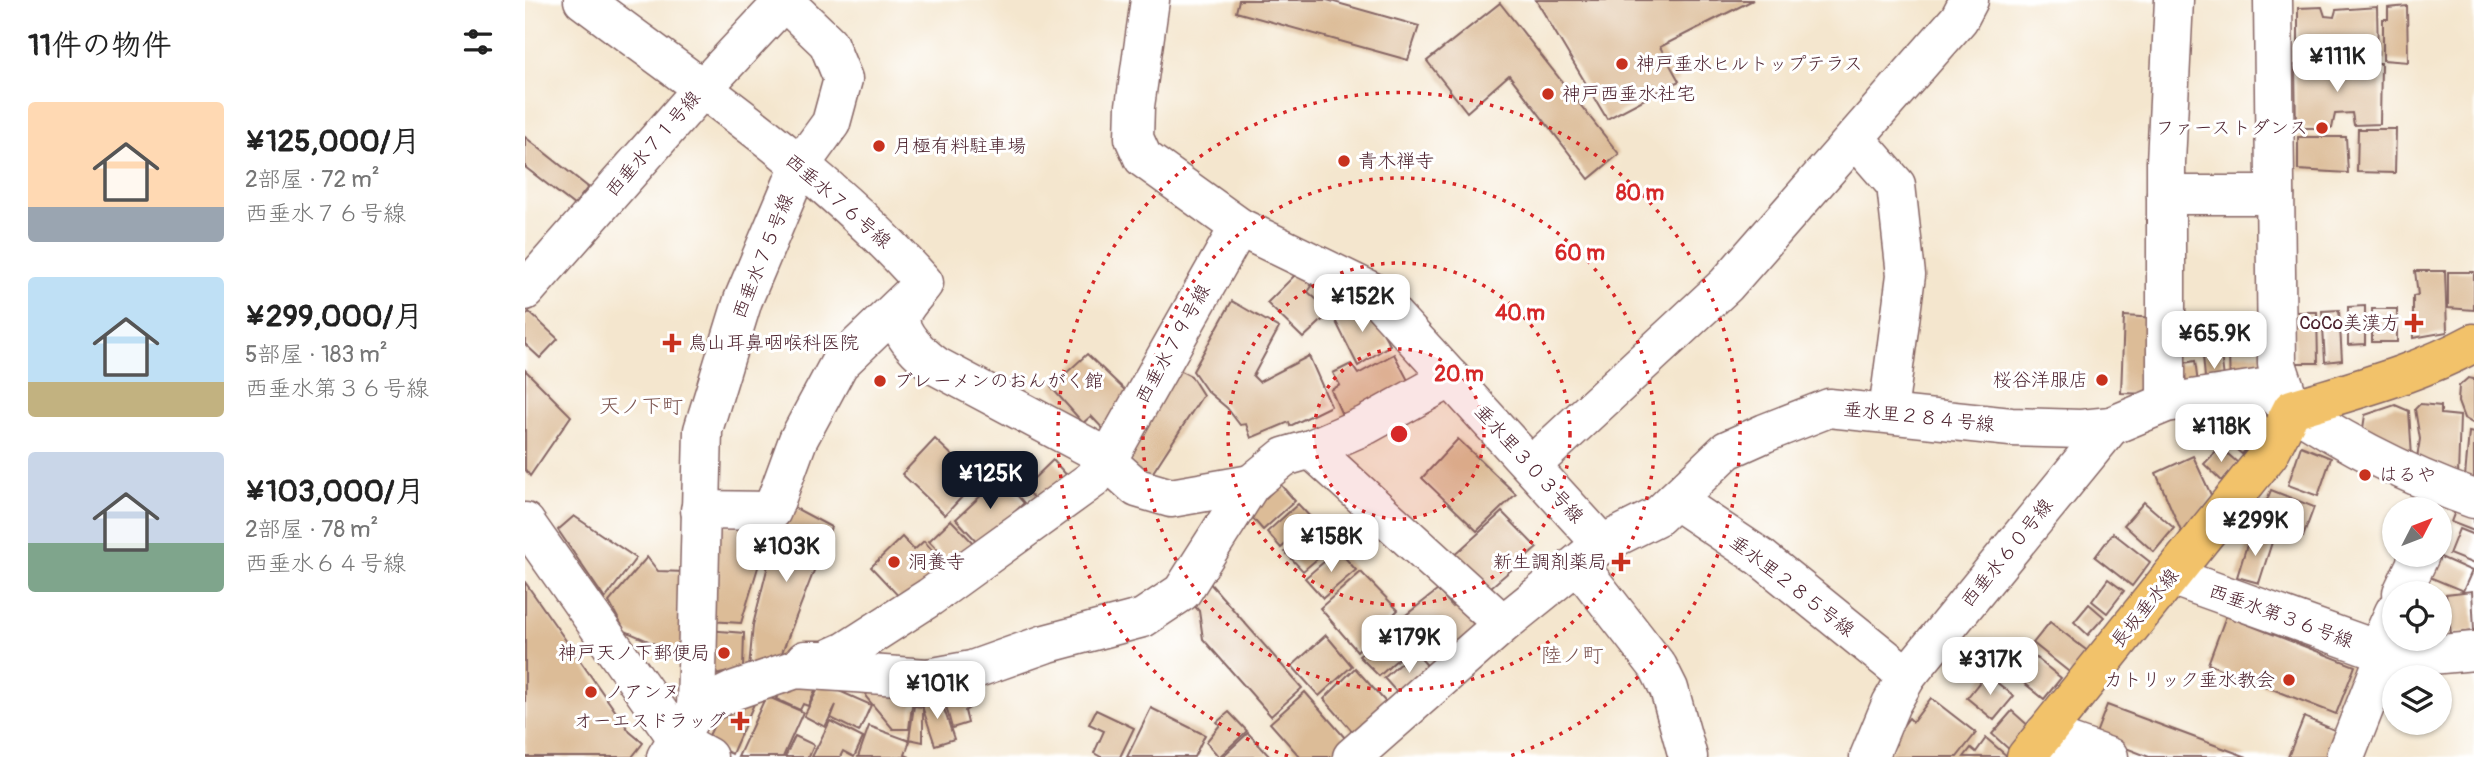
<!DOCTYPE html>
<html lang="ja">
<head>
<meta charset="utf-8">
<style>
	body { margin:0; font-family:Pangolin,"Klee One",sans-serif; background:#f2f2f2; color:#222; height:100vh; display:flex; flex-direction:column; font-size:26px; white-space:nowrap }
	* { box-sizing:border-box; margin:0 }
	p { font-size:23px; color:#767676 }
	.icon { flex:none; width:38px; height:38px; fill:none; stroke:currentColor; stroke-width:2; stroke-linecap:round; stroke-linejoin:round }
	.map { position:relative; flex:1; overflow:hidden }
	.sheet { display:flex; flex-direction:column; background:#fff; width:525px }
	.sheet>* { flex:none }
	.needle { width:46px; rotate:48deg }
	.fabs { position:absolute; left:1857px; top:497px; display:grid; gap:14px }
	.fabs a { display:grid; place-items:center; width:70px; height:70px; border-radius:50%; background:#fff; box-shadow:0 2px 5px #0004; font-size:35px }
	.price { position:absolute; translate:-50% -60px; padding:0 16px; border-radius:14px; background:#fff; color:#222; font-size:23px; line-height:46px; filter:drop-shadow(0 2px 4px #0008) }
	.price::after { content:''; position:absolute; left:50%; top:42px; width:21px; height:16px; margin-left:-10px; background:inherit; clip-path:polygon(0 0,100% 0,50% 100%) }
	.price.on { background:#111827; color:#fff }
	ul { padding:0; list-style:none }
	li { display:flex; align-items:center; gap:21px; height:175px; padding:0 28px }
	li span { display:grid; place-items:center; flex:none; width:196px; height:140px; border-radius:7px; color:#555 }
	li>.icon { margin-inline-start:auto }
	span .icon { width:84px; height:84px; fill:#fffc; stroke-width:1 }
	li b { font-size:30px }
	h2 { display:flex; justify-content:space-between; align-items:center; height:84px; padding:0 28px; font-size:30px }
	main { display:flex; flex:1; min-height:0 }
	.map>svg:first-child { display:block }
	.building { fill:#dcbc97 }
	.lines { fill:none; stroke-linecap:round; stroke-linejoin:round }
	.minor-casing { stroke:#866564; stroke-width:41 }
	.major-casing { stroke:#866564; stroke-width:41 }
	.minor { stroke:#fff; stroke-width:38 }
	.major { stroke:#f2c26a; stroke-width:38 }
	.ring { fill:none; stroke:#d62828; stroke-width:3.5; stroke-dasharray:3.5 7 }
	.poi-dot { fill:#c8321e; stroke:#fff; stroke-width:2.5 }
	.labels { text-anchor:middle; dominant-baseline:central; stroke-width:6; stroke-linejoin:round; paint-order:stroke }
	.poi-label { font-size:19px; fill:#4a1f2b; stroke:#fff; text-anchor:start }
	.street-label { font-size:19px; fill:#4a1f2b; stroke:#fff }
	.neighbourhood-label { font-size:21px; fill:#7d5651; stroke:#fff }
	.centre { fill:#d62828; stroke:#fff; stroke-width:3.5 }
	.ring-label { font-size:21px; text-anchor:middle; font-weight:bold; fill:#d62828; stroke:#fff; stroke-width:6; stroke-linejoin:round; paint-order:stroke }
</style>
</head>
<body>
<main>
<section class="sheet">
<h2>11件の物件<svg class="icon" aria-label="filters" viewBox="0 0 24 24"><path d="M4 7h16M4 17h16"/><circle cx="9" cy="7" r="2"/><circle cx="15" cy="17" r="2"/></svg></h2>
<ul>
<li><span style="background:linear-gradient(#ffd9b3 75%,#9aa5b1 0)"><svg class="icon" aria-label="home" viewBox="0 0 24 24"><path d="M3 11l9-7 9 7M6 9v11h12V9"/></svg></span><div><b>¥125,000/月</b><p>2部屋 · 72 m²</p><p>西垂水７６号線</p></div></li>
<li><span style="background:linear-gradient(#bfe0f5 75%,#c2b280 0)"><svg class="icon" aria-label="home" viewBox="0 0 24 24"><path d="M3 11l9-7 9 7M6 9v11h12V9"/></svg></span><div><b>¥299,000/月</b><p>5部屋 · 183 m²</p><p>西垂水第３６号線</p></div></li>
<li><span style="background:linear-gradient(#c9d6e8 65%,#7fa58c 0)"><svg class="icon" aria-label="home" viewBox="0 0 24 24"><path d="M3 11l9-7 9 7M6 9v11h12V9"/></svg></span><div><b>¥103,000/月</b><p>2部屋 · 78 m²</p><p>西垂水６４号線</p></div></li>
</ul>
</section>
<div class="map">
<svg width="1949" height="757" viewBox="0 0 1949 757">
	<rect width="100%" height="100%" fill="#fff"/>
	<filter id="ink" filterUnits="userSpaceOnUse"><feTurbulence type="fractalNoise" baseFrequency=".0143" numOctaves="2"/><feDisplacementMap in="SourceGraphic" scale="14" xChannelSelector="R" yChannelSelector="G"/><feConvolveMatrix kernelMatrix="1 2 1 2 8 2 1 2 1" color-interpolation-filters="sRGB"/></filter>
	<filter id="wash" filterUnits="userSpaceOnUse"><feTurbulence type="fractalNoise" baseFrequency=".00686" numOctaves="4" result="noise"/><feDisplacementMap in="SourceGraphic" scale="28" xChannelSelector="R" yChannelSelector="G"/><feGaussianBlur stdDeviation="1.57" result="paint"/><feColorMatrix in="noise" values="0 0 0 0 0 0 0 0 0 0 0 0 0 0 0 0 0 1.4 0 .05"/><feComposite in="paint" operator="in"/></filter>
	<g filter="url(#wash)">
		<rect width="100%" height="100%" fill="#f4e6ce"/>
		<g id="blocks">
			<g class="building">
				<polygon points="714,0 802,0 894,26 883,60 711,12"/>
				<polygon points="1011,0 1228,0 1135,47 1154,81 1082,119"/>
				<polygon points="975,3 1094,154 1064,179 984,75 942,112 902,61"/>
				<polygon points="1882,6 1883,62 1858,60 1858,19 1863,19 1863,8"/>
				<polygon points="1797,7 1800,16 1809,17 1811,10 1852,7 1853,54 1773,54 1773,8"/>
				<polygon points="1856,63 1855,124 1829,125 1827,113 1810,114 1807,128 1771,128 1770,65"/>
				<polygon points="1833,129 1871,129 1870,173 1832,172"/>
				<polygon points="0,137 63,187 49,205 0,167"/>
				<polygon points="1773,137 1821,137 1823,173 1773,170"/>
				<polygon points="1890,271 1920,271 1922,332 1888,338 1888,296 1893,295"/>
				<polygon points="1923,272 1949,272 1949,310 1923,308"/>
				<polygon points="772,273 787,286 783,292 806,312 778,338 742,303"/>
				<polygon points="707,301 754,328 728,376 734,382 784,356 806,406 765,426 764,422 726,438 721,424 715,425 702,408 682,391 668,371"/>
				<polygon points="840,302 865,345 833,366 810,320"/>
				<polygon points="1840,306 1840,344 1823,345 1823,307"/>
				<rect x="1847" y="309" width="25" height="33"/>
				<polygon points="1814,310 1817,360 1800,362 1797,311"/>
				<polygon points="4,312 33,339 15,358 0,344 0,317"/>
				<polygon points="1769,312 1792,312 1793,363 1770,363"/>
				<polygon points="1599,316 1631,318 1629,394 1596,393"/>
				<polygon points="1736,353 1737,383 1705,384 1704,354"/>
				<polygon points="562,354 606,396 581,432 566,416 558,423 526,387"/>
				<polygon points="869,354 886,386 820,422 806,390 815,385 808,373 826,364 833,374"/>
				<polygon points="1696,354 1700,386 1681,388 1678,356"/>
				<polygon points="1670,361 1674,391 1653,394 1649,365"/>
				<polygon points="646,366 666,376 678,395 621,483 598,450"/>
				<polygon points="0,370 46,416 5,476 0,469"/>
				<polygon points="1943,378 1949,379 1949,424 1939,418 1933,402 1934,386"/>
				<polygon points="1740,402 1743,430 1730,439 1713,417 1713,409"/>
				<polygon points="1895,404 1916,406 1916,414 1935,416 1933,475 1892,458 1895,439 1890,409"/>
				<polygon points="1870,405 1884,411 1887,457 1837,435 1840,415"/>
				<polygon points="1944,432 1949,433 1949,481 1940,477"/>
				<polygon points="1715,433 1727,443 1717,454 1706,445"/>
				<polygon points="410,439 453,480 420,515 377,474"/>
				<polygon points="933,439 991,494 952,531 897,478"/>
				<polygon points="1776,446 1806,458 1793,496 1763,485"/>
				<polygon points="1695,447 1713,463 1697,481 1679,464"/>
				<polygon points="1668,456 1687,497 1658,536 1631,473"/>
				<polygon points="528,460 546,480 517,507 499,488"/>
				<polygon points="476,477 499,503 455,545 431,519"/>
				<polygon points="755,484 770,501 738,530 724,514"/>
				<polygon points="1746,490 1789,507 1778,537 1734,520"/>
				<polygon points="259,502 306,527 251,668 224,668 228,625"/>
				<polygon points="1619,502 1649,528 1629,552 1599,525"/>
				<polygon points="773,504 788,520 756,548 742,532"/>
				<polygon points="1932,506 1949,513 1949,531 1926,522"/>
				<polygon points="977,512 1012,548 959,593 925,559"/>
				<polygon points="49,516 111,558 80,599 33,530"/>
				<polygon points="426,520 451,546 429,567 404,541"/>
				<polygon points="791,523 810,544 778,571 760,552"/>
				<polygon points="188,524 245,528 216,623 185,621"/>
				<polygon points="1934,529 1949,535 1949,564 1924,554"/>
				<polygon points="1726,532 1748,539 1734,583 1712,577"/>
				<polygon points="1588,533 1625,562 1607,586 1570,557"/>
				<polygon points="377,537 389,550 399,541 424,569 379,602 346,567"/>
				<polygon points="813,550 831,570 798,598 780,578"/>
				<polygon points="1911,555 1947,571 1938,591 1902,576"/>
				<polygon points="122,557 133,571 159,572 158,656 100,631 84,602"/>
				<polygon points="836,572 873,610 832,651 795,608"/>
				<polygon points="1583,579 1599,591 1582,613 1567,601"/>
				<polygon points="683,581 777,688 746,716 678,639 674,611 663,598"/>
				<polygon points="0,582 105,732 118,743 107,757 0,757"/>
				<polygon points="913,590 927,606 931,603 952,628 919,659 881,615"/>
				<polygon points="1947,591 1949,631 1926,634 1921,594"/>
				<polygon points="1916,601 1921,639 1914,640 1914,602"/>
				<polygon points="1564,604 1579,617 1563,635 1549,622"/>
				<polygon points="1701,616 1830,666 1811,714 1683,664"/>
				<polygon points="877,618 895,639 854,676 834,656"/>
				<polygon points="1525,622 1565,653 1548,675 1508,643"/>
				<polygon points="182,630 219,633 218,669 180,677"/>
				<polygon points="801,635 827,666 794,696 767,666"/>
				<polygon points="1500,649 1536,678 1519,699 1483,670"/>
				<polygon points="889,651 908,672 878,699 859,678"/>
				<polygon points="830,668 867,709 835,740 799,699"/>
				<polygon points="1461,674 1489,696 1469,720 1442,698"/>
				<polygon points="296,683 346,705 334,732 306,718 311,705 300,727 279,716"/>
				<polygon points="258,684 292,686 283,706 278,704 275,710 251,699"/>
				<polygon points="343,686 389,691 384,729 368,729 341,697"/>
				<polygon points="439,689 444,708 440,711 443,723 427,728 418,695"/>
				<polygon points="780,692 827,746 814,757 775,757 745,723"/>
				<polygon points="241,696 278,712 258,757 213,757"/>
				<polygon points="232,697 207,754 181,742 194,714"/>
				<polygon points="415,697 429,739 410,745 396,703"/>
				<polygon points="1406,698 1451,733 1432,757 1365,757 1362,755 1371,744 1366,741 1384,718 1388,722"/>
				<polygon points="1582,705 1722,757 1624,757 1570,736"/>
				<polygon points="389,706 398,707 398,742 384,739"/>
				<polygon points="626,708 680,735 669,757 602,757"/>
				<polygon points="571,710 609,728 595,757 576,757 569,753 579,731 564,724"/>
				<polygon points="1487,711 1506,728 1486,751 1467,734"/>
				<polygon points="704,712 722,731 694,757 681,742 695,725 692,722"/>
				<polygon points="1779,717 1814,732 1804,757 1763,757"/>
				<polygon points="305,721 338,738 329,757 318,751 315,757 287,757"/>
				<polygon points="344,726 385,741 380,755 385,757 333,757"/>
				<polygon points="723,733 745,757 697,757"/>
				<polygon points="270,736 289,745 284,757 260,757"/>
				<polygon points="1461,738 1483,757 1439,757 1446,748 1451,752"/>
			</g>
		</g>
	</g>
	<g filter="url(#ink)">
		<use href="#blocks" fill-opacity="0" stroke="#866564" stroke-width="2"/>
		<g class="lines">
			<defs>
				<g id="minor">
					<path d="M58 0C174 87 303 174 399 283 393 292 379 305 376 316 371 333 399 357 411 366L571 451 612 488 646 498 726 484"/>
					<polyline points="625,0 610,106 609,138 618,158 714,227 846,291 1077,544"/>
					<polyline points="1748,0 1752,364 1767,409"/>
					<polyline points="1330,138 1371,185 1381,275 1363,412"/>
					<polyline points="1641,195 1750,195"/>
					<polyline points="0,291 177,89 260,0"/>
					<polyline points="1641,403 1641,162 1649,0"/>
					<polyline points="786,449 841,425 926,378"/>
					<polyline points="1007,465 1201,285 1434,19 1444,0"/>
					<polyline points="1150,500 1235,557 1382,676"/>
					<polyline points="175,510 247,511 273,440 314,364 389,292"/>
					<polyline points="0,522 154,741 183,757"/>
					<polyline points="1053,564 1133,667 1144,689 1163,757"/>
					<polyline points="1646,576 1861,653 1884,657 1949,651"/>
					<polyline points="1877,593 1895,555"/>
					<polyline points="1852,650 1869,612"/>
					<polyline points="280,660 301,660 321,651 405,597 568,479 582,461 714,227"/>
					<polyline points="171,709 178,430 218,300 274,167 306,123 318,79 303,43 258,0"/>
					<polyline points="1519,734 1584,757"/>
					<polyline points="141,757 171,709 210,690 271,669 403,678 447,670 520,644 618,618 657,592 726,484 759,457 786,449 978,624"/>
					<path d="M827 757 978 624 1077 544 1133 516 1202 450 1240 433 1304 408 1486 427 1556 429 1586 426 1641 403 1738 388C1801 433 1875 473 1949 499"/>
					<polyline points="1344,757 1366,704 1382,676 1586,426"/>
					<polyline points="1820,757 1861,653"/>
				</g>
				<path id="major" d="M1501 757 1744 454 1767 409C1829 390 1892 374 1949 343"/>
			</defs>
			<use href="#minor" class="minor-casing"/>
			<use href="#major" class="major-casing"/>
			<use href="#minor" class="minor"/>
			<use href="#major" class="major"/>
		</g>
	</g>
	<circle cx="874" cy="434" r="85" fill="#d62828" fill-opacity=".12"/>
	<g class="ring">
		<circle cx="874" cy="434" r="85"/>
		<circle cx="874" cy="434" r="171"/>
		<circle cx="874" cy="434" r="256"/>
		<path d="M763 756A341 341 0 1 1 985 756"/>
	</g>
	<g class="poi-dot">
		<circle cx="1097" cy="64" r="7"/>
		<circle cx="1023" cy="94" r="7"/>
		<circle cx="1797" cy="128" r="7"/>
		<circle cx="354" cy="146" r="7"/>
		<circle cx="819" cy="161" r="7"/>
		<path d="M1885.5 312.5h7v7h7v7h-7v7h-7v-7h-7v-7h7z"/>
		<path d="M143.5 332.5h7v7h7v7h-7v7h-7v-7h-7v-7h7z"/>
		<circle cx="1577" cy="380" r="7"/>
		<circle cx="355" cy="381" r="7"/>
		<circle cx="1840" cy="475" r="7"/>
		<circle cx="369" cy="562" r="7"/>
		<path d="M1092.5 551.5h7v7h7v7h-7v7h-7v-7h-7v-7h7z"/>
		<circle cx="199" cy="653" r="7"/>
		<circle cx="1764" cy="680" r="7"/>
		<circle cx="66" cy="692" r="7"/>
		<path d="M211.5 710.5h7v7h7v7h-7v7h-7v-7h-7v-7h7z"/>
	</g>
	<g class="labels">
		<g class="poi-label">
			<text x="1111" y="64">神戸垂水ヒルトップテラス</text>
			<text x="1037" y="94">神戸西垂水社宅</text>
			<text x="1783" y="128" text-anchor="end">ファーストダンス</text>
			<text x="368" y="146">月極有料駐車場</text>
			<text x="833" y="161">青木禅寺</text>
			<text x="1875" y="323" text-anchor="end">CoCo美漢方</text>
			<text x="163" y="343">鳥山耳鼻咽喉科医院</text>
			<text x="1563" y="380" text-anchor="end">桜谷洋服店</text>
			<text x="369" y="381">ブレーメンのおんがく館</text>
			<text x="1854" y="475">はるや</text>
			<text x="383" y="562">洞養寺</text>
			<text x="1082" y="562" text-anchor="end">新生調剤薬局</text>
			<text x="185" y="653" text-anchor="end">神戸天ノ下郵便局</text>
			<text x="1750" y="680" text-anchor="end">カトリック垂水教会</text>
			<text x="80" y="692">ノアンヌ</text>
			<text x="201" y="721" text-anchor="end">オーエスドラッグ</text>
		</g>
		<g class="street-label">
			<text transform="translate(128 144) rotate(-49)">西垂水７１号線</text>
			<text transform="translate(313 201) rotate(41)">西垂水７６号線</text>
			<text transform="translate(238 256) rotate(-68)">西垂水７５号線</text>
			<text transform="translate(648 344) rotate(-61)">西垂水７９号線</text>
			<text transform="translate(1394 417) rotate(6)">垂水里２８４号線</text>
			<text transform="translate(1004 464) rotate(48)">垂水里３０３号線</text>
			<text transform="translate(1482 553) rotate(-51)">西垂水６０号線</text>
			<text transform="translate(1267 586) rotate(38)">垂水里２８５号線</text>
			<text transform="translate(1620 608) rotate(-51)">長坂垂水線</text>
			<text transform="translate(1756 616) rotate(20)">西垂水第３６号線</text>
		</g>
		<g class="neighbourhood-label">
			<text x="116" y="406">天ノ下町</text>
			<text x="1047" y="655">陸ノ町</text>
		</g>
	</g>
	<circle cx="874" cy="434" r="10" class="centre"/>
	<g class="ring-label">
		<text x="1115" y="200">80 m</text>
		<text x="1055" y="260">60 m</text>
		<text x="995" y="320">40 m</text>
		<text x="934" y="381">20 m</text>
	</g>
</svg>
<div class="fabs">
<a><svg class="needle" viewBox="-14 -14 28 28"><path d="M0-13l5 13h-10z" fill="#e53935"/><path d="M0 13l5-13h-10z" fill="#767676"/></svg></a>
<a><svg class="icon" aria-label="locate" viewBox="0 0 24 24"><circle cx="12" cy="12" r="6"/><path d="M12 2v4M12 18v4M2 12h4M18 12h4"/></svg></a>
<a><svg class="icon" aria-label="layers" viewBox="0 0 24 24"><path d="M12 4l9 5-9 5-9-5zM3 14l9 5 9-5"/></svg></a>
</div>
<b class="price" style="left:1812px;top:94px">¥111K</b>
<b class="price" style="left:837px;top:334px">¥152K</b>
<b class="price" style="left:1689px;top:371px">¥65.9K</b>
<b class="price" style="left:1696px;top:464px">¥118K</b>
<b class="price on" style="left:465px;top:511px">¥125K</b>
<b class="price" style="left:1730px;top:558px">¥299K</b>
<b class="price" style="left:806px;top:574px">¥158K</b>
<b class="price" style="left:261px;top:584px">¥103K</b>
<b class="price" style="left:884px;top:675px">¥179K</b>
<b class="price" style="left:1465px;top:697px">¥317K</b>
<b class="price" style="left:412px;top:721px">¥101K</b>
</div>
</main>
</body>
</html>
